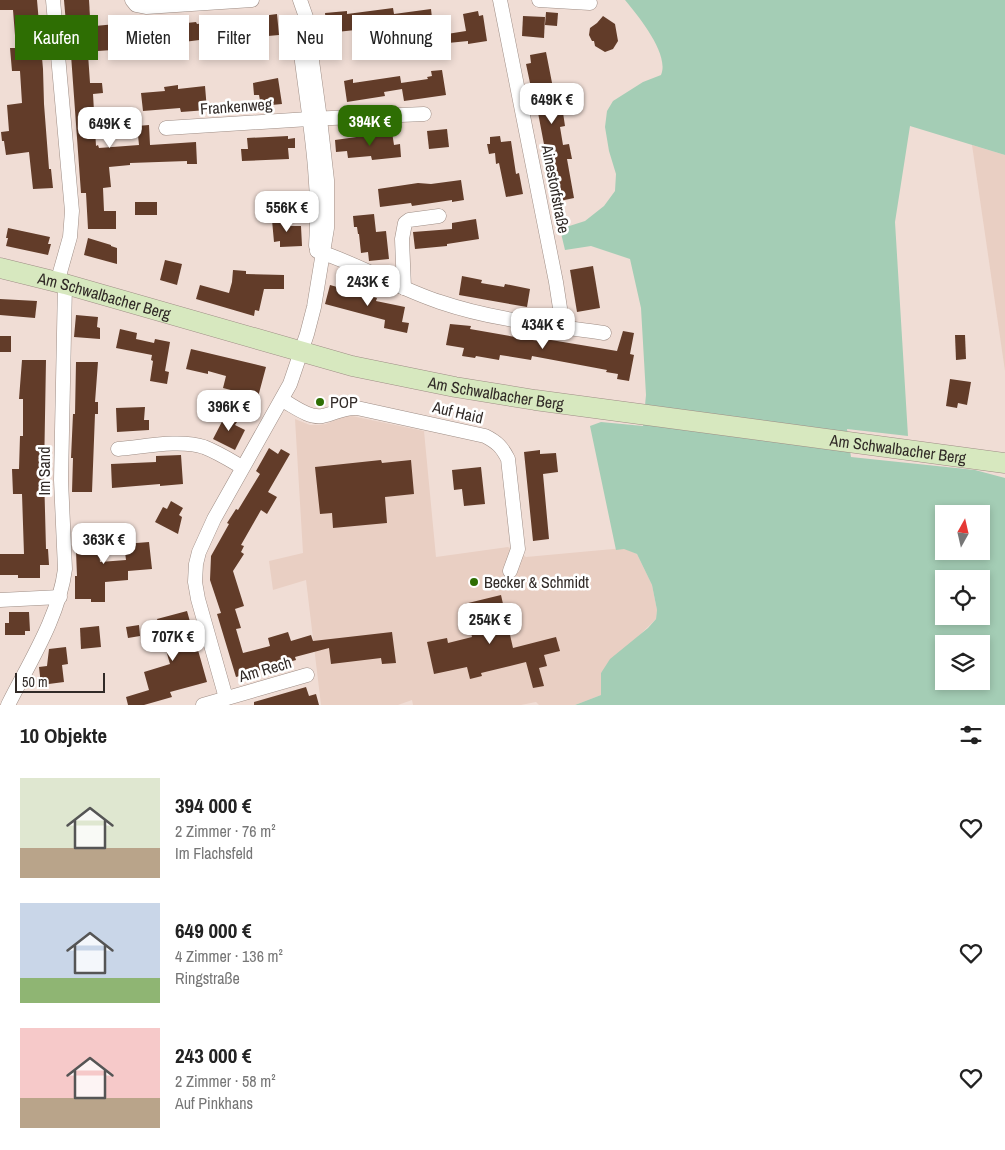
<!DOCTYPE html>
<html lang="de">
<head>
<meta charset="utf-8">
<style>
	body { margin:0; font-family:"Archivo Narrow",sans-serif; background:#f6f6f6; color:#222; height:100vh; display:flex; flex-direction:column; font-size:19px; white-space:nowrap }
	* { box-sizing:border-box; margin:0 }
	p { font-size:16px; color:#767676 }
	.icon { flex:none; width:28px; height:28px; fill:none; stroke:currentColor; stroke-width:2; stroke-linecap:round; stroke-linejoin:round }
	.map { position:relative; height:705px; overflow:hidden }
	.side { display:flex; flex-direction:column; background:#fff; flex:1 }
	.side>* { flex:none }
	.top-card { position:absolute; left:15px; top:15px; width:500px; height:45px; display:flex; gap:10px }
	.needle { width:32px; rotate:8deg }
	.buttons { position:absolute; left:935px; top:505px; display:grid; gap:10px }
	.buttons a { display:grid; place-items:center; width:55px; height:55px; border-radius:0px; background:#fff; box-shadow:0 2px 8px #0003; font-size:25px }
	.scale { position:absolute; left:15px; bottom:12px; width:90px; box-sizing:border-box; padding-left:5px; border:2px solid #312a27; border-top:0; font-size:14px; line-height:18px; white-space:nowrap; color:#312a27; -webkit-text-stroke:4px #fff; paint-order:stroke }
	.price { position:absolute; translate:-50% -42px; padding:0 11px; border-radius:10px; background:#fff; color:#222; font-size:16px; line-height:32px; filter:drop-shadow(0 1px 2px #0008) }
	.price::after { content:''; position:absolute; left:50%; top:30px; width:15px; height:11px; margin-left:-8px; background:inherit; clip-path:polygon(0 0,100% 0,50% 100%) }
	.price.selected { background:#2e6e03; color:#fff }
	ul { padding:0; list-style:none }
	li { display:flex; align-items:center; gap:15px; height:125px; padding:0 20px }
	li span { display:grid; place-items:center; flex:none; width:140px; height:100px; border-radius:0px; color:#555 }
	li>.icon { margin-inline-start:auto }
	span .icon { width:60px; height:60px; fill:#fffc; stroke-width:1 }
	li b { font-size:21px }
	h2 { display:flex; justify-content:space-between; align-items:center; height:60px; padding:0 20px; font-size:21px }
	.chip { padding:0 18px; border-radius:0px; background:#fff; box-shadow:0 2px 8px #0003; font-size:18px; line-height:45px }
	.chip.selected { background:#2e6e03; color:#fff }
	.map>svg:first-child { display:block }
	.built { fill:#e9cfc3 }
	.green { fill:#a4cdb5; fill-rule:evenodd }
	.building { fill:#623c29 }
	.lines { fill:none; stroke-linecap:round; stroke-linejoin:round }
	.minor-casing { stroke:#9e8d85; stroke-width:15 }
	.secondary-casing { stroke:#9e8d85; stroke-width:21 }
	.minor { stroke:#fff; stroke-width:14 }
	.secondary { stroke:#d7e8bf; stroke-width:20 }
	.poi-dot { fill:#2e6e03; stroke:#fff; stroke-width:2 }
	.labels { text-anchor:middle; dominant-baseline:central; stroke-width:5; stroke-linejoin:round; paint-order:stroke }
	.street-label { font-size:16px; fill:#312a27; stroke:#fff }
	.poi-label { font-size:16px; fill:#312a27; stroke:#fff; text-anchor:start }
</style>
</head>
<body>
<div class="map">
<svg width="1005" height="705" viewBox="0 0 1005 705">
	<rect width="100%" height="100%" fill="#f0ddd5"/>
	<g class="built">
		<polygon points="972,145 1005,155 1005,371"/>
		<polygon points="347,415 424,431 436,557 508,547 526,557 624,548 637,554 652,585 657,610 656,619 601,673 601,695 575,705 539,705 536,702 521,705 413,705 412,700 398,705 321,705 306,580 273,590 269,561 303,553 295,419 310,425 317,425 326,424"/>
	</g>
	<path class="green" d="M625 0H1005V155L910 126 895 222 908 436 847 429 851 457 975 470 1005 478V705H575L601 695V673L610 659 648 628 656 619 657 610 652 585 637 554 624 549 616 550 590 426 601 422 643 426 646 395 641 308 630 259 591 246 565 250 560 229 585 221 604 206 615 191 616 174 609 151 605 127 607 111 613 101 643 82 661 75C670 54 638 16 625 0ZM944 514H981V551H944ZM944 579H981V616H944ZM944 644H981V681H944Z"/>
	<g class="building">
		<polygon points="0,0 37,0 43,69 44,104 49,169 51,169 53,188 33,189 29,152 6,155 4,141 2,141 1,132 9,131 7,105 22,103 20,71 12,71 10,48 16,48 13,10 0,10"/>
		<polygon points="64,0 89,0 91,34 67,35"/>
		<polygon points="393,8 394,14 431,9 432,18 439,17 441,26 397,32 396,30 366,34 365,29 327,33 325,13 347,11 347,14"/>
		<polygon points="478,11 479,16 483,15 487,41 468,44 468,41 448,43 447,34 466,31 463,14"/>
		<polygon points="546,12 558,13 557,26 545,25"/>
		<polygon points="277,14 279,35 268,36 268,34 215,42 215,38 168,44 167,39 134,43 133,38 111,40 112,50 98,51 95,26 116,24 116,26 158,21 159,26 196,22 197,24"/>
		<polygon points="523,16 545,17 544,38 522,36"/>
		<polygon points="603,16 615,24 618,41 613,49 605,52 595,46 594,41 592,41 589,35 590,28 597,23"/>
		<polygon points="546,52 554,93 567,90 570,104 562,106 565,126 560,127 563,145 569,144 572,159 567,159 574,198 555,202 535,97 533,97 526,64 531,63 530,55"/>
		<polygon points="88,54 90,83 102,83 103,93 93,94 96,146 98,145 99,148 139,145 137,126 149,125 150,145 196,142 197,164 187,164 187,161 130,163 130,165 109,167 111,187 103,188 104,211 116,211 116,229 88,229 86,193 81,193 71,55"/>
		<polygon points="442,70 446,95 404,101 402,89 384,92 385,96 347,102 344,81 353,79 353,83 400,76 402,88 401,83 428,79 427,77 432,76 431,71"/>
		<polygon points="278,78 282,104 261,106 259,95 254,95 253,83"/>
		<polygon points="178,85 178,89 205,86 207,110 181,112 180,108 143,111 141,93 165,91 164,87"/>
		<polygon points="447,129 449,147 429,149 427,131"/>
		<polygon points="392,132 394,145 400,144 401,157 372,160 371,156 348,158 347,151 336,152 335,140"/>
		<polygon points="288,136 288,139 295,138 295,148 288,148 289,159 242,161 241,149 248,149 247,138"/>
		<polygon points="500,136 501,142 511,141 516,174 519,173 523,194 506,197 499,163 496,164 495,153 489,154 487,144 490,144 490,137"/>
		<polygon points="461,180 464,200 452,202 452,200 412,206 411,203 380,207 378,189 418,183 431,184"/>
		<rect x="135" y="202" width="22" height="13"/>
		<polygon points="374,214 376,232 386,231 389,259 369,261 368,252 361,253 359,234 358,234 357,227 354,227 353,216"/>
		<polygon points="290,219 291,226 301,226 302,246 280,247 280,241 274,242 272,220"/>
		<polygon points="476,219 479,239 447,244 447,246 415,249 413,232 452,229 452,223"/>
		<polygon points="8,228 50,237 48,244 51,244 48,255 6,246 8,238 6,238"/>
		<polygon points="88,238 111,245 111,246 117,248 117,264 84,255"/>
		<polygon points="165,260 182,264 177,285 160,280"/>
		<polygon points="593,266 600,308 577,312 570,270"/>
		<polygon points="233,270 246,271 246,274 284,275 284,289 264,289 259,311 255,310 254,316 196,299 200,285 229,293 232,282"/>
		<polygon points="462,276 482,280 481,283 504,287 505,284 530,289 527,307 459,295"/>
		<polygon points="330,285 377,298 376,301 405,307 402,322 409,323 407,333 384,328 385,320 325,304"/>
		<polygon points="0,299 37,301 35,318 0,315"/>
		<polygon points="76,315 98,317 97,327 100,328 100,339 74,337"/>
		<polygon points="450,324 471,326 470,329 544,342 545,339 617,351 623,331 634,333 630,354 634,355 629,381 617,379 618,374 606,372 607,370 532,356 531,360 500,355 499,360 476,356 475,358 462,356 464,348 446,345"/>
		<polygon points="120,329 137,333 136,339 154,343 155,339 170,342 165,371 169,372 167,384 150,381 153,361 151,360 152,355 116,348"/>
		<polygon points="955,335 965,335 966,359 956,360"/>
		<rect x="0" y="336" width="11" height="16"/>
		<polygon points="191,349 266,367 258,397 223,388 226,376 208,371 208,374 186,369"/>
		<polygon points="22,360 46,360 44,473 46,549 48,549 49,565 40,565 40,578 18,578 18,575 0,575 0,554 24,554 22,494 13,494 12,469 19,469 20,436 23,436 23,399 19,399"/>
		<polygon points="76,362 98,362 95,402 98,402 98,414 95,414 92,492 72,492 73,458 71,458 73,414 75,414"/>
		<polygon points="950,379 971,382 967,405 958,403 957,408 946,406"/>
		<polygon points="145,407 144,420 149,420 149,430 117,432 116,408"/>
		<polygon points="227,412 239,419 235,425 245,430 235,450 213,439"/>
		<polygon points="269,448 278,454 281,449 290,454 268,492 277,497 267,514 261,510 241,545 244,546 241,552 244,554 233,571 244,606 235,609 241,628 236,629 243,653 270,646 268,638 288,632 291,641 311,635 313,641 392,632 396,663 382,664 381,658 331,664 329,648 295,657 296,660 236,677 217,614 221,613 210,580 211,556 229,524 227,523 236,509 238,510 260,474 256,471"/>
		<polygon points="540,450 540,454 556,453 558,472 543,474 549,539 533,541 524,452"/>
		<polygon points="181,455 183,484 160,486 160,484 112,488 111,464 156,462 156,456"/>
		<polygon points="381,460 382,463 411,460 414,494 385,497 387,523 333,528 332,513 320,514 315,467"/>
		<polygon points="481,467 485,504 464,506 462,489 454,490 452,470"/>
		<polygon points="171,501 183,508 179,515 182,517 178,534 155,522 163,507 167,509"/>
		<polygon points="84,523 94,523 95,551 99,550 100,562 126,560 124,544 149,542 152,569 128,571 128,580 105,582 105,602 91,602 91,599 75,599 75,576 77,576 75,526 84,526"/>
		<polygon points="501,595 513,648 556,637 560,651 544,655 547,666 539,668 544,686 533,688 526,662 481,673 482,676 470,679 467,667 434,674 427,642 447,638 448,643 472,637 464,604"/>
		<polygon points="187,611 207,682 170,692 172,697 144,705 128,705 126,697 149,690 144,672 170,664 157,619"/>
		<polygon points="9,612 29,612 30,631 25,631 25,635 5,635 5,623 9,623"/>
		<polygon points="139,625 140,636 128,638 126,627"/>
		<polygon points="99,626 101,647 81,649 80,628"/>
		<polygon points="66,647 68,664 62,665 64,682 41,685 39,667 47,666 49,649"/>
		<polygon points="306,687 309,696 316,694 319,705 254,705 254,702"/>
	</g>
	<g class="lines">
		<defs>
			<g id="minor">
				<polyline points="53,0 72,211 70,237 57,283"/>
				<polyline points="132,0 136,5 146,7 252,0"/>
				<polyline points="500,0 556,282 560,308 559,327"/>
				<polyline points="539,0 590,3"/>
				<path d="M300 46C308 112 321 179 316 246"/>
				<polyline points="166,128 309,119 424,114"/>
				<path d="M317 251C359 264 397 288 440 302 493 320 548 325 604 333"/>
				<polyline points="404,288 402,239 405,223 409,220 439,216"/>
				<path d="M282 400C294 406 308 418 322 416 334 414 343 407 357 408L485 436C497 442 502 447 508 459L518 549 510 571"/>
				<path d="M118 449C143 447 180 439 204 447 217 452 230 460 242 467"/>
				<polyline points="0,600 60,597"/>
				<polyline points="226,698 198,599 195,582 196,564 199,552 214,519 290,384 307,334 314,307 327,228 327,180 320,119 306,17 300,0"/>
				<path d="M8 705C29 663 59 617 65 569L61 480 65 284"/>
				<polyline points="203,705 307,675"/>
			</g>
			<g id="secondary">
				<path id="s1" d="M0 268 65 284 352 366 455 387 535 400 1005 463"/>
			</g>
		</defs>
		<use href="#minor" class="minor-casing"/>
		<use href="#secondary" class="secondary-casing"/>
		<use href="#minor" class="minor"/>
		<use href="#secondary" class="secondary"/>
	</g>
	<g class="poi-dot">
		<circle cx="320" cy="402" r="5"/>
		<circle cx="474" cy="582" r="5"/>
	</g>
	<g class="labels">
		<g class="street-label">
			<text transform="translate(236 106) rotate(-4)">Frankenweg</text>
			<text transform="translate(556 189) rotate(79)">Ainestorfstraße</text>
			<text stroke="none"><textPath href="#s1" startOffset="108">Am Schwalbacher Berg</textPath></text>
			<text stroke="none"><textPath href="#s1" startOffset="512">Am Schwalbacher Berg</textPath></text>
			<text transform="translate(458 412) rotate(13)">Auf Haid</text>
			<text stroke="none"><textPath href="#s1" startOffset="918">Am Schwalbacher Berg</textPath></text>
			<text transform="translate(44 471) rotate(-90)">Im Sand</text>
			<text transform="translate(265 669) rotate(-16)">Am Rech</text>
		</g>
		<g class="poi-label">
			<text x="330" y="402">POP</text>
			<text x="484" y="582">Becker &amp; Schmidt</text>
		</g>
	</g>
</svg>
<div class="buttons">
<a><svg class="needle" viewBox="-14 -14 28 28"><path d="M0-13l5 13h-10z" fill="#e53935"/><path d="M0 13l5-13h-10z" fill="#767676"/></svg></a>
<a><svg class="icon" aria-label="locate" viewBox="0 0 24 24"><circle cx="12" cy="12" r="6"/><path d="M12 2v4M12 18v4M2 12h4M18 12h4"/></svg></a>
<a><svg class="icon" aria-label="layers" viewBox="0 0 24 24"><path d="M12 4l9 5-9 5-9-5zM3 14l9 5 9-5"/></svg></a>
</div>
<div class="scale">50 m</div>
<b class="price" style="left:552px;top:125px">649K €</b>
<b class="price selected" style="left:370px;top:147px">394K €</b>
<b class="price" style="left:110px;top:149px">649K €</b>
<b class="price" style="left:287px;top:233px">556K €</b>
<b class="price" style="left:368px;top:307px">243K €</b>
<b class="price" style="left:543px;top:350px">434K €</b>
<b class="price" style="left:229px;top:432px">396K €</b>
<b class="price" style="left:104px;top:565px">363K €</b>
<b class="price" style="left:490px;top:645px">254K €</b>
<b class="price" style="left:173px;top:662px">707K €</b>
<div class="top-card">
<a class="chip selected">Kaufen</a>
<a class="chip">Mieten</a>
<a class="chip">Filter</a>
<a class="chip">Neu</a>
<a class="chip">Wohnung</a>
</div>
</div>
<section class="side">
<h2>10 Objekte<svg class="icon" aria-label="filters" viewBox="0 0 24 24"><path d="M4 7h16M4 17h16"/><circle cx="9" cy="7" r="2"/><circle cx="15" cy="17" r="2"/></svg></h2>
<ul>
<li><span style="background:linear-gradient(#dfe7d0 70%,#b9a48a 0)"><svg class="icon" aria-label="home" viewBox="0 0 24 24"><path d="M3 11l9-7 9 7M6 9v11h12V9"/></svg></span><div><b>394 000 €</b><p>2 Zimmer · 76 m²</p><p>Im Flachsfeld</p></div><svg class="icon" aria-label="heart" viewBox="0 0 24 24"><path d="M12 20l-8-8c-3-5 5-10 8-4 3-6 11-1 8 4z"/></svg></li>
<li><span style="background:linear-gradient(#c9d6e8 75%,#8fb573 0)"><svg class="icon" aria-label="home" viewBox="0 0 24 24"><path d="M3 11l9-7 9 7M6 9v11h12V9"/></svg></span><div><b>649 000 €</b><p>4 Zimmer · 136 m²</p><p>Ringstraße</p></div><svg class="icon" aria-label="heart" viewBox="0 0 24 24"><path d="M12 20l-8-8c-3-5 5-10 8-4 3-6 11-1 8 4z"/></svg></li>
<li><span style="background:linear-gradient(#f6c9c9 70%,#b9a48a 0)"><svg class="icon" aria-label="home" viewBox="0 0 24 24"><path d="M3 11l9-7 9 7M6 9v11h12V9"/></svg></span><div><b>243 000 €</b><p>2 Zimmer · 58 m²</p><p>Auf Pinkhans</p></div><svg class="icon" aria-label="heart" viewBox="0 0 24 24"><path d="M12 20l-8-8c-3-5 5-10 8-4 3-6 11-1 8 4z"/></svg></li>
</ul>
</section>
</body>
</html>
